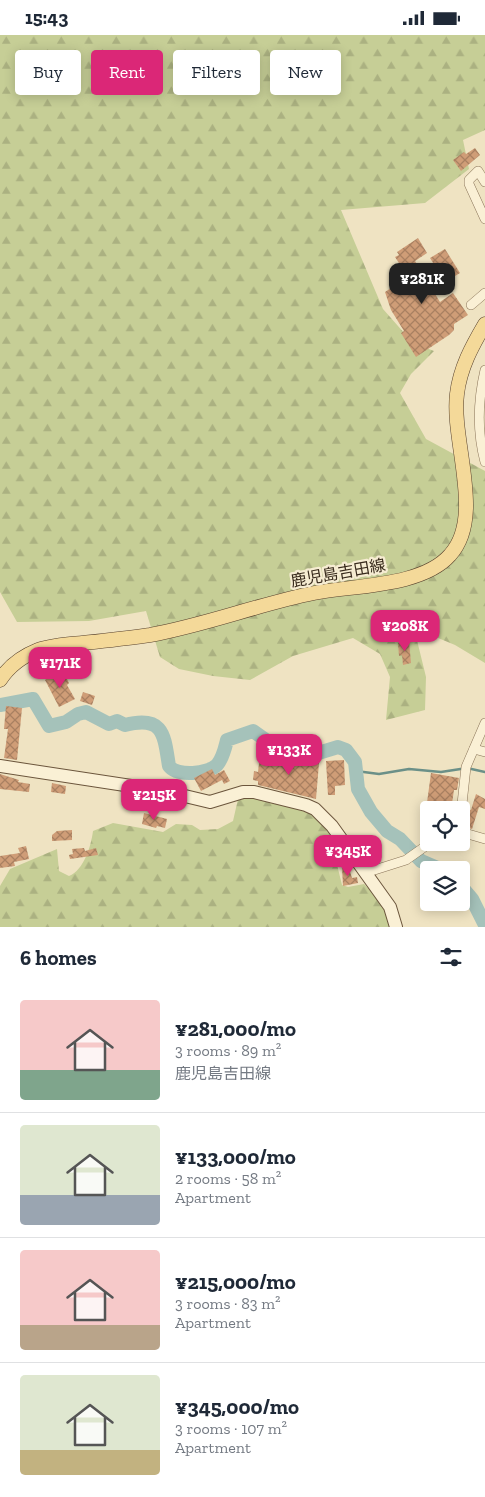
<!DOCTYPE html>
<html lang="en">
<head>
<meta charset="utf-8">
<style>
	body { margin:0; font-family:"Zilla Slab","Noto Sans JP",serif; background:#f2f2f3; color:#1f2937; height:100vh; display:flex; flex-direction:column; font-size:19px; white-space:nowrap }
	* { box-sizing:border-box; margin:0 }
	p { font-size:16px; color:#747a83 }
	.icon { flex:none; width:28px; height:28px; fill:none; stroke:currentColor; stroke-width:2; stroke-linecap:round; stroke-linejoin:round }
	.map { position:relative; height:892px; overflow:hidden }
	.details { display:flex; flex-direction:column; background:#fff; flex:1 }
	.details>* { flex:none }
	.guide { position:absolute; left:15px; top:15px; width:455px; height:45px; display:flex; gap:10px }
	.buttons { position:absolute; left:420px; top:766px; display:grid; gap:10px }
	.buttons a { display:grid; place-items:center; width:50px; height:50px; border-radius:5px; background:#fff; box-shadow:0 2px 12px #0003; font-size:25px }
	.price { position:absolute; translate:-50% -42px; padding:0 11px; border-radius:10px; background:#db2777; color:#fff; font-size:16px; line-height:32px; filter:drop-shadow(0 1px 2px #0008) }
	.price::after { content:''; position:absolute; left:50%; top:30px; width:15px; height:11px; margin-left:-8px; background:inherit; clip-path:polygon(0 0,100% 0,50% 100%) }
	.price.selected { background:#222; color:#fff }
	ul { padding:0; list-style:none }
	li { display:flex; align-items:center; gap:15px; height:125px; padding:0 20px }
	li+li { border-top:1px solid #e0e1e3 }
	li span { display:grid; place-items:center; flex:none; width:140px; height:100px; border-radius:5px; color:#555 }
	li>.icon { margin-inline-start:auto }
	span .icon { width:60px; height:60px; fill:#fffc; stroke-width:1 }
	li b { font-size:21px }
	h2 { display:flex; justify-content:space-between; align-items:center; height:60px; padding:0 20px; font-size:21px }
	.pill { padding:0 18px; border-radius:5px; background:#fff; box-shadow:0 2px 12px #0003; font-size:18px; line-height:45px }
	.pill.selected { background:#db2777; color:#fff }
	.status { display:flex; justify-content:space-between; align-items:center; height:35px; padding:0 25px; background:#fff; direction:ltr }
	.status svg { height:14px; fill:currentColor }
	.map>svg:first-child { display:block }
	.forest { fill:url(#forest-firs) }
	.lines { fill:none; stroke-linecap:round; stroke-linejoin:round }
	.stream { stroke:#6b9088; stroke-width:2.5 }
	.river { stroke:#a5c2ba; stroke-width:14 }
	.building { fill:url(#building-cross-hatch) }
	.street-casing { stroke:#8a7459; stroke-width:10 }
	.secondary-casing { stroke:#6b553c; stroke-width:14 }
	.primary-casing { stroke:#57412d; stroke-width:15 }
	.street { stroke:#faf0d5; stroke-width:9 }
	.secondary { stroke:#faf0d5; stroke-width:12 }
	.primary { stroke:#f4d999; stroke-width:14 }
	.labels { text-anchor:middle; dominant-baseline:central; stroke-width:4.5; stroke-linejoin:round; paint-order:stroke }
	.street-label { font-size:16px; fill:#392b1d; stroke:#f6ecd2 }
</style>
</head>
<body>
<div class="status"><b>15:43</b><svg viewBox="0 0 49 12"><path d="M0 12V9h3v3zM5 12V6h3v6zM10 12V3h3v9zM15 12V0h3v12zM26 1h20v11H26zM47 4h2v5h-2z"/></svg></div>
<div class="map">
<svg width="485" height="892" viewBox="0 0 485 892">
	<defs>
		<pattern id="forest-firs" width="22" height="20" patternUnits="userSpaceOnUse" patternTransform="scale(1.25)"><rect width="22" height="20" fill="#c6ce96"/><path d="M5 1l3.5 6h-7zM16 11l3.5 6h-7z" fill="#abb181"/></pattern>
		<pattern id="building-cross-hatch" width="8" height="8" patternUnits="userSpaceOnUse" patternTransform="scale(1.25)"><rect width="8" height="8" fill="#cf9d77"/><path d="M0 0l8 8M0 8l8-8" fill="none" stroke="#a98061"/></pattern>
	</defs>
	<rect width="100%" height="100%" fill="#efe3c2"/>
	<g class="forest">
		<polygon points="0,0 485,0 485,95 463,105 469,134 425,168 341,175 383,274 413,308 434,316 411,339 400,358 426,404 485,436 485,628 455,610 414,593 426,642 425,675 386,685 390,642 380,619 353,603 293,621 250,645 213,641 179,634 160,622 146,576 89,586 17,587 0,557"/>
		<path d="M244 762 273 766 317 781 328 793 342 850 348 852 364 849C377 862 388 874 392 892H0V851L10 834 57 814 59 836 69 841C84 835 91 811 93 796L113 788 163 797 176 789 192 790 200 795 218 794 233 786 238 764Z"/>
	</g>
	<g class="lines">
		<polyline class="stream" points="356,736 379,739 409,734 441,737 467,733 485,737"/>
		<g class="river">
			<path d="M0 670 33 664 49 691 66 687 78 679 86 677 109 689 117 686 125 690C164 680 164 700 169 731 177 742 208 739 217 730 223 723 225 713 227 705L253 696 270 708 292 714 315 719 338 712 346 715 355 727 358 754 371 777 387 796 400 804 421 826 442 835"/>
			<polyline points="461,851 472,864 485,890"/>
		</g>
	</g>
	<g class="building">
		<polygon points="475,113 480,120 461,136 453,125 464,117 466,119"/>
		<polygon points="418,203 427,218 415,226 440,267 453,258 468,280 454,289 454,295 449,300 416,322 401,298 404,296 391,275 385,257 411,240 404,229 401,231 395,222 399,220 397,217"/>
		<polygon points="445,214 460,238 445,247 430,223"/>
		<polygon points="409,606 411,628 403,630 402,620 399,621 398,608"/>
		<polygon points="60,637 64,644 66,642 69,648 67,650 75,664 59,672 45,645"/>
		<polygon points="83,657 95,661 92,670 80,666"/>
		<polygon points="6,671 22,673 17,725 4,723 8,694 4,694"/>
		<polygon points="268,721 319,728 316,764 258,750 258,746 253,745 254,736 258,737 259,728 262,728 263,722 268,723"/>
		<polygon points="344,725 345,750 335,751 335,760 328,760 326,726"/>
		<polygon points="212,734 215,740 224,735 230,746 224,749 222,745 201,756 194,743"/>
		<polygon points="431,738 459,743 457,755 454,755 451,775 426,775"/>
		<polygon points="0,739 19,745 18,747 30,749 29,757 0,754"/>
		<polygon points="52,748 66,751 65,759 51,757"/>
		<polygon points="476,759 485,764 485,774 479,772 472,794 462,791 468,774 471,775"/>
		<polygon points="144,778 167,784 165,793 157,791 156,793 142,789"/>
		<polygon points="72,795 72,805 52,806 52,800 57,796"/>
		<polygon points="329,801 342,819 345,831 326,802"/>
		<polygon points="26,811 29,824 14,827 15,831 0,833 0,821 20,818 18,813"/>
		<polygon points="84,813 85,816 96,813 98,820 70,824 69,820 73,819 72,814"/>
		<polygon points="348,830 352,843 357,842 358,848 343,851 342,832"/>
	</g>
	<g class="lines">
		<defs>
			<g id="street">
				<polyline points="485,147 478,136 469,145 469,149 485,184"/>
				<polyline points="471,270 485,258"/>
				<path d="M485 335C478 365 477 397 485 427"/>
				<polyline points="474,714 485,717"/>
				<polyline points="461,778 466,732 485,688"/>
				<polyline points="461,797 485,804"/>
				<polyline points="365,838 406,825 430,808"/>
			</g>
			<polyline id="secondary" points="0,731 164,756 210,767 243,757 254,757 306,770 315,774 332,791 390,872 396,892"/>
			<path id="primary" d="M0 645C9 631 23 621 38 615 51 610 68 609 82 608 105 606 128 603 150 600 206 590 259 569 314 558 354 550 422 552 450 520 485 482 451 406 457 359 460 333 472 311 485 289"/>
		</defs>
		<use href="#street" class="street-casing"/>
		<use href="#secondary" class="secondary-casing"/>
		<use href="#primary" class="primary-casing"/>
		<use href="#street" class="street"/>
		<use href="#secondary" class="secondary"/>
		<use href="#primary" class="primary"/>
	</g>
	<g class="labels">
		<g class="street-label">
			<text transform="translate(338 538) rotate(-10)">鹿児島吉田線</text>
		</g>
	</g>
</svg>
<div class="buttons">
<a><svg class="icon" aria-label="locate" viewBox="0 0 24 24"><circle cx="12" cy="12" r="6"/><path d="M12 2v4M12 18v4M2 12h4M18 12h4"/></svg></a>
<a><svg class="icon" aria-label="layers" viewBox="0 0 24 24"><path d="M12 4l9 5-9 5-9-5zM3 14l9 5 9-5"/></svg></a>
</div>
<b class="price selected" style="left:422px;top:270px">¥281K</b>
<b class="price" style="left:405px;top:617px">¥208K</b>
<b class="price" style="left:60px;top:654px">¥171K</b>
<b class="price" style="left:289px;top:741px">¥133K</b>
<b class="price" style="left:154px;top:786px">¥215K</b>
<b class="price" style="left:348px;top:842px">¥345K</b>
<div class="guide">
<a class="pill">Buy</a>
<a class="pill selected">Rent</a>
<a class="pill">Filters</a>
<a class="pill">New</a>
</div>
</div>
<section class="details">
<h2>6 homes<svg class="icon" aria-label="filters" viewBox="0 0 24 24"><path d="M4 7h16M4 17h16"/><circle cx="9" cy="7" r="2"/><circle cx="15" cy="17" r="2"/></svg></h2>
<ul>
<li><span style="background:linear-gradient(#f6c9c9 70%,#7fa58c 0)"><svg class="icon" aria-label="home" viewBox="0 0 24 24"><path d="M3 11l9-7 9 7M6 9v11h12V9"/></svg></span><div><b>¥281,000/mo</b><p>3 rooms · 89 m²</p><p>鹿児島吉田線</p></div></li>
<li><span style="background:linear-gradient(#dfe7d0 70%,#9aa5b1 0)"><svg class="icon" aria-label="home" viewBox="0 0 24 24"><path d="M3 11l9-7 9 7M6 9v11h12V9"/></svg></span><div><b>¥133,000/mo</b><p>2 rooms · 58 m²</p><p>Apartment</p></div></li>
<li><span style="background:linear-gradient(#f6c9c9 75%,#b9a48a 0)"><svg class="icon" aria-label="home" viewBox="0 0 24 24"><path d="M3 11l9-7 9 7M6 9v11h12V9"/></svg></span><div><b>¥215,000/mo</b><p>3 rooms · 83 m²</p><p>Apartment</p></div></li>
<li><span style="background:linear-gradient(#dfe7d0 75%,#c2b280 0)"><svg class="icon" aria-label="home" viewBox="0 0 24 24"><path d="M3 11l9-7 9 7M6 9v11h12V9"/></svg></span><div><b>¥345,000/mo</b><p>3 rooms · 107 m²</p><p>Apartment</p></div></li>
</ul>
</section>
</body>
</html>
